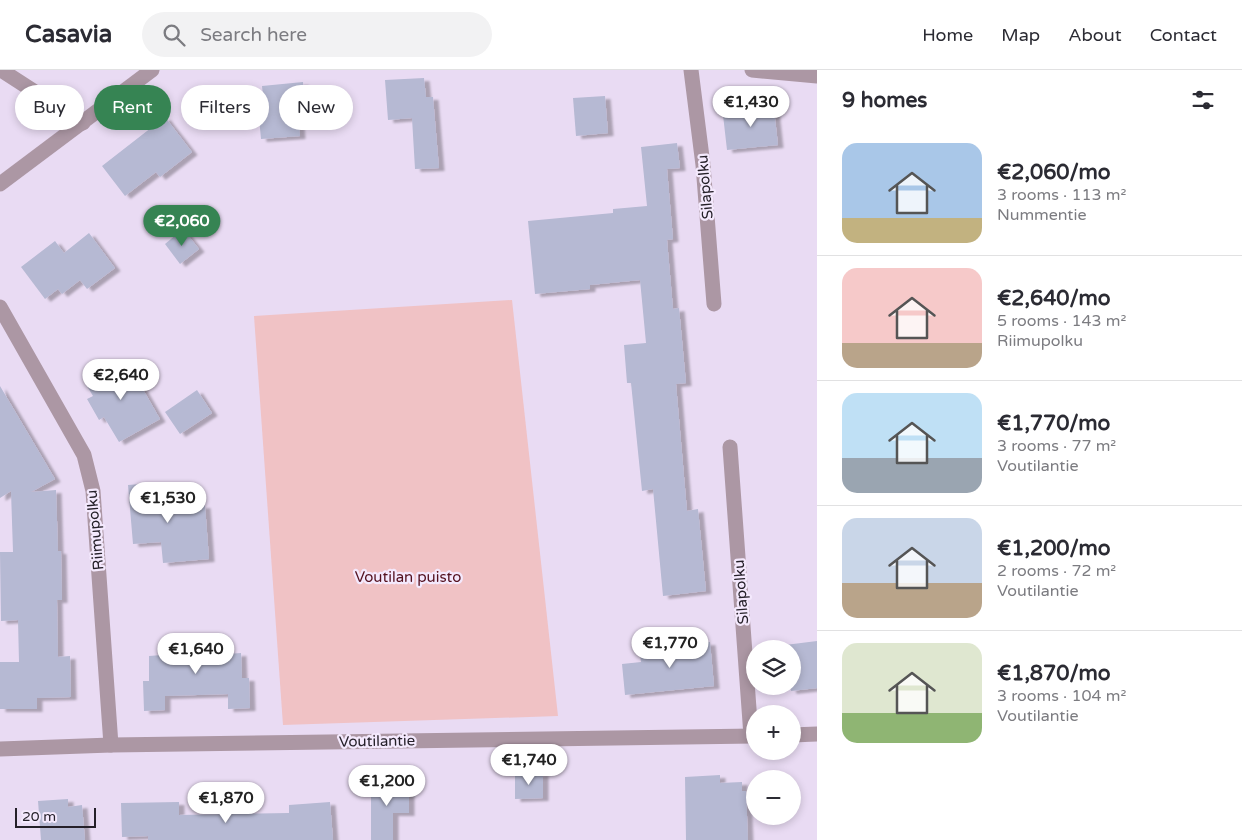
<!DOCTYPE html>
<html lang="en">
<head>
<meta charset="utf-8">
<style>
	body { margin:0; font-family:"Varela Round",sans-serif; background:#f2f2f3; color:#2b2b33; height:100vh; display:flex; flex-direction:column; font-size:19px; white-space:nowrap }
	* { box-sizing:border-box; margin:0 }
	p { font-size:16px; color:#7c7c81 }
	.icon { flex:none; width:28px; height:28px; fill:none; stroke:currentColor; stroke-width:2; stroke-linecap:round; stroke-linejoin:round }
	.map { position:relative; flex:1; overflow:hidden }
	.panel { display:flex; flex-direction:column; background:#fff; width:425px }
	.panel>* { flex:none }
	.hud { position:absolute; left:15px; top:15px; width:475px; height:45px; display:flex; gap:10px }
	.fabs { position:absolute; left:746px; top:570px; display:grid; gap:10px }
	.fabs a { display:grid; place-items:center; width:55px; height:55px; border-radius:50%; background:#fff; box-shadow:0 2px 8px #0003; font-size:25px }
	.scale { position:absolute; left:15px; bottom:12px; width:81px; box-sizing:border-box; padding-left:5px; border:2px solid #252029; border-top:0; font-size:14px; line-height:18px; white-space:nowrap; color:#252029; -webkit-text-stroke:4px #f4e9fd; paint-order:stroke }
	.price { position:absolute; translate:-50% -42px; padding:0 11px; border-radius:18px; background:#fff; color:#222; font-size:16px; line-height:32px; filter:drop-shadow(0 1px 2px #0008) }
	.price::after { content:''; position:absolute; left:50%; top:30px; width:15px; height:11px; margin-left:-8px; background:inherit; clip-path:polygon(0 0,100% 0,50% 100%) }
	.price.selected { background:#368453; color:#fff }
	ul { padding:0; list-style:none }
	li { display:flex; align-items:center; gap:15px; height:125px; padding:0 25px }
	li+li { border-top:1px solid #e1e1e2 }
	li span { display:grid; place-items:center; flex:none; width:140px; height:100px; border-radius:15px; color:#555 }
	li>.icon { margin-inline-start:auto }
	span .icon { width:60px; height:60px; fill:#fffc; stroke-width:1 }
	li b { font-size:21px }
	h2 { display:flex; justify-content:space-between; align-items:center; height:60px; padding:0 25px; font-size:21px }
	.pill { padding:0 18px; border-radius:22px; background:#fff; box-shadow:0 2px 8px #0003; font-size:18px; line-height:45px }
	.pill.selected { background:#368453; color:#fff }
	header { display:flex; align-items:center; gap:30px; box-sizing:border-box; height:70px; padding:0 25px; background:#fff; border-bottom:1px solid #e1e1e2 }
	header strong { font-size:24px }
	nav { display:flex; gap:28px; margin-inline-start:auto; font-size:18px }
	.search { width:350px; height:45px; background:#f2f2f3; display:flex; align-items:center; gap:12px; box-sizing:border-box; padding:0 18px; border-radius:28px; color:#7c7c81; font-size:19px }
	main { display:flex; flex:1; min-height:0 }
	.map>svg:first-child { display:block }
	.green { fill:#f0c2c5 }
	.building { fill:#b6b9d3; filter:url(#shadow) }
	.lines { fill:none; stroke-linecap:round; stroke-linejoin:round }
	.street { stroke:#ac97a4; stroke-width:15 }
	.labels { text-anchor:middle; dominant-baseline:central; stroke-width:4.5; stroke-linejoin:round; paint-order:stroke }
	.street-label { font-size:15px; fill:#252029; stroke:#f4e9fd }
	.park-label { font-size:15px; fill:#53101e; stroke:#f4e9fd }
</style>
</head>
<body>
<header>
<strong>Casavia</strong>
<div class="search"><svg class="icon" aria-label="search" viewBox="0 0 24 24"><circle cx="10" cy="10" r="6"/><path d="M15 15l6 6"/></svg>Search here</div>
<nav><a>Home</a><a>Map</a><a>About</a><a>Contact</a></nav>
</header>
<main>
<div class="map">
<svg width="817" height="770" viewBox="0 0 817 770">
	<defs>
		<filter id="shadow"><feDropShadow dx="5.5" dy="3" stdDeviation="1" flood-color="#0004"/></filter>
	</defs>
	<rect width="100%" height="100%" fill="#e9dbf3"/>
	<polygon class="green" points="512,230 558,646 283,655 254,246"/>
	<g class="building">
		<polygon points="424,8 426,27 433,27 439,98 415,99 412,48 388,50 385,10"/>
		<polygon points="303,12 306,54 299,54 300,66 261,69 258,36 264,35 262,16"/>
		<polygon points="605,26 608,63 576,66 573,28"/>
		<polygon points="771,34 771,40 774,39 778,75 727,80 723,45 751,42 750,36"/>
		<polygon points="165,47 192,82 160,107 156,102 125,126 102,96"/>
		<polygon points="677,73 680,98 667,99 673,169 667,170 673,239 679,238 686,313 676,314 687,441 698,439 706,521 663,526 653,419 642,421 631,313 627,313 624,275 646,273 640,210 590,215 590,219 535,224 528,151 613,143 613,139 647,136 641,77"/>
		<polygon points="183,159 199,179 180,194 165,174"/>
		<polygon points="89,163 115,198 87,219 80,210 62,224 58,219 45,229 21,197 55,171 64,183"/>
		<polygon points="122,290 135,313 141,316 160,349 119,372 104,347 99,350 87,329 93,326 84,311"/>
		<polygon points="0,316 55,409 31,422 56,420 58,481 61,481 62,530 57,530 58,587 70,586 71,627 37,628 37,639 0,639 0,592 19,592 18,550 1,551 0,482 13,482 11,421 0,428"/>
		<polygon points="197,320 212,343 180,364 165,342"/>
		<polygon points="166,412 168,438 205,435 209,489 163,493 161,472 133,474 128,415"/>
		<polygon points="817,571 817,618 791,621 790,616 792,616 792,579 786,579 785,575"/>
		<polygon points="710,572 714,616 625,625 622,594 641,592 639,579"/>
		<polygon points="227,573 227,584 241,583 242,608 249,608 250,638 228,639 228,624 165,626 165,640 144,641 143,611 149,611 149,586 162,585 162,575"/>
		<polygon points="543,703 543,728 515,729 515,704"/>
		<polygon points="720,705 720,713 742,712 742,721 746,721 748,770 686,770 685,707"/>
		<polygon points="371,711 409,711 409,743 393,743 393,770 371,770"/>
		<polygon points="68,729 68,737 82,735 85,770 41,770 38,731"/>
		<polygon points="179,732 179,745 289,743 289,735 330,732 333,770 148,770 148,766 122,767 121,733"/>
	</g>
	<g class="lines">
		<g class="street">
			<polyline points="1,0 83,53"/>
			<polyline points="691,0 703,95 714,234"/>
			<polyline points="752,0 817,6"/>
			<polyline points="0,114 152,0"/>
			<polyline points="0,237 84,385 93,421 111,675"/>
			<polyline points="730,377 751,666"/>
			<polyline points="792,665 817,664"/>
			<polyline points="0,679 111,675 755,666"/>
		</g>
	</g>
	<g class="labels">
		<g class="street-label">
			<text transform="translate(705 117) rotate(-95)">Silapolku</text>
			<text transform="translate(95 460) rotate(-95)">Riimupolku</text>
			<text transform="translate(741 522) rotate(-94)">Silapolku</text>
			<text transform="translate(377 671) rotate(-1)">Voutilantie</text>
		</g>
		<g class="park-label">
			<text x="408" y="507">Voutilan puisto</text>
		</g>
	</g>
</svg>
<div class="fabs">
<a><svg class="icon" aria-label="layers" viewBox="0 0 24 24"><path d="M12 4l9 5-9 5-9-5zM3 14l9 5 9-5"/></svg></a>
<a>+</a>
<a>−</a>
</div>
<div class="scale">20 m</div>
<b class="price" style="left:751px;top:58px">€1,430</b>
<b class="price selected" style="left:182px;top:177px">€2,060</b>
<b class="price" style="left:121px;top:331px">€2,640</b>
<b class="price" style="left:168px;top:454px">€1,530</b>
<b class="price" style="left:670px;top:599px">€1,770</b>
<b class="price" style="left:196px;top:605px">€1,640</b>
<b class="price" style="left:529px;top:716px">€1,740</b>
<b class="price" style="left:387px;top:737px">€1,200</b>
<b class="price" style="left:226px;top:754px">€1,870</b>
<div class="hud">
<a class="pill">Buy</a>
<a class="pill selected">Rent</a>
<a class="pill">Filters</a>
<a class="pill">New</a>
</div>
</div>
<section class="panel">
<h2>9 homes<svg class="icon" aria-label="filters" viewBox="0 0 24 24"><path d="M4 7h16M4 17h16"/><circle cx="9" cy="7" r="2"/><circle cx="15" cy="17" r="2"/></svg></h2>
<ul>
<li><span style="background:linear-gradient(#a9c7e8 75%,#c2b280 0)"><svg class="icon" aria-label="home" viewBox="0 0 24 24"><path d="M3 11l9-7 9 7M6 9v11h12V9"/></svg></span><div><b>€2,060/mo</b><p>3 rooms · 113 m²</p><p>Nummentie</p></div></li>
<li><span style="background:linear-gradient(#f6c9c9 75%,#b9a48a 0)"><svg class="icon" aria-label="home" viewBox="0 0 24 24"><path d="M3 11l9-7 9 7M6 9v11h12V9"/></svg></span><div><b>€2,640/mo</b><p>5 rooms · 143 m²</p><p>Riimupolku</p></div></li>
<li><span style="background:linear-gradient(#bfe0f5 65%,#9aa5b1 0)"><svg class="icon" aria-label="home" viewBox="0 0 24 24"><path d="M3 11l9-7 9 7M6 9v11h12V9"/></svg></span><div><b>€1,770/mo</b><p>3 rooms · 77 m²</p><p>Voutilantie</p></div></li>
<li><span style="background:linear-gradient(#c9d6e8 65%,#b9a48a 0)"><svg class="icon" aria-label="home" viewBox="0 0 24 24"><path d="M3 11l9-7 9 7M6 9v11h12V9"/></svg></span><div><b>€1,200/mo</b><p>2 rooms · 72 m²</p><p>Voutilantie</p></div></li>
<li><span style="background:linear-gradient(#dfe7d0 70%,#8fb573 0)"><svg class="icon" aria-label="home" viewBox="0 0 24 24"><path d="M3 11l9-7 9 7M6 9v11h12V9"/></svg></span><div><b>€1,870/mo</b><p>3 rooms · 104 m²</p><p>Voutilantie</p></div></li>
</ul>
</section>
</main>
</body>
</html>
